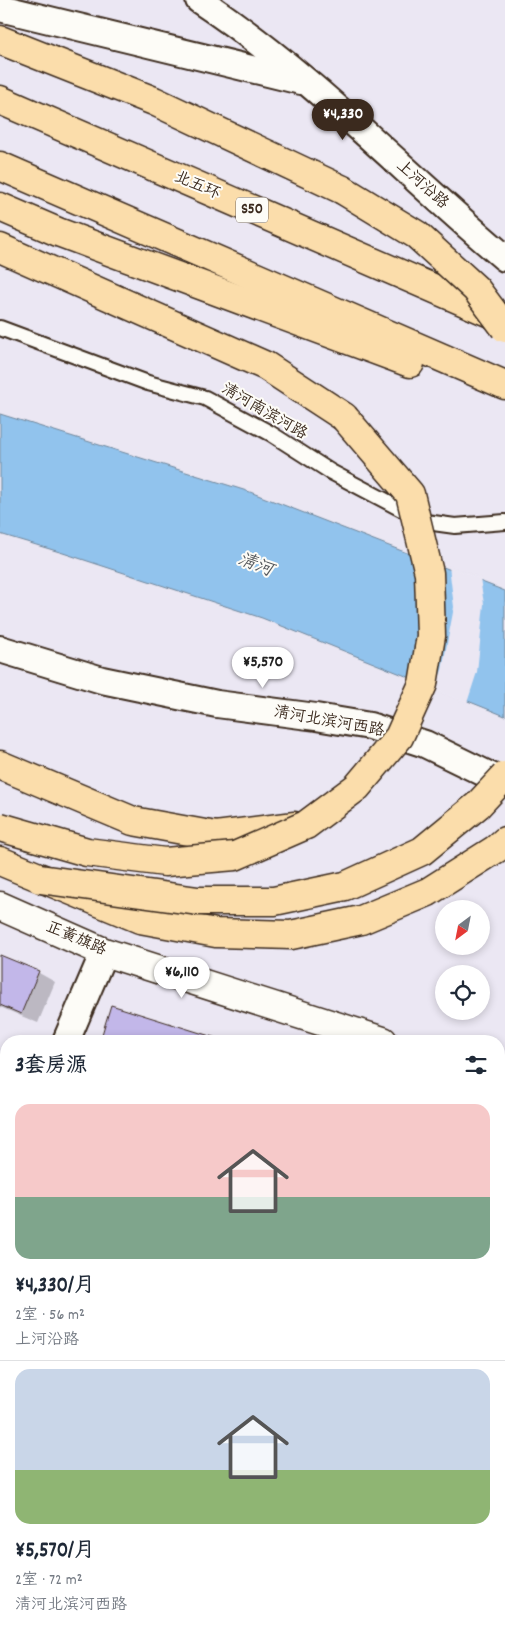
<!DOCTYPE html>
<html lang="zh">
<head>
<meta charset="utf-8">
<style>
	body { margin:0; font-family:Dekko,"LXGW WenKai TC",sans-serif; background:#f2f2f3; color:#1f2937; height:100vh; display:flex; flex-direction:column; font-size:19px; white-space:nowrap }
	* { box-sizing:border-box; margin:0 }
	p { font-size:16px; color:#747a83 }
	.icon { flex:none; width:28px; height:28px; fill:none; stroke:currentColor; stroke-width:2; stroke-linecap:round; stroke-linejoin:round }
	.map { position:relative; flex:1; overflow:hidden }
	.details { position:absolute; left:0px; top:1035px; width:505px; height:601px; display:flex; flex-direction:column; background:#fff; border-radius:20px 20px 0 0; box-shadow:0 2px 8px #0003 }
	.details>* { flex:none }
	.needle { width:32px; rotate:212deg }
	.fabs { position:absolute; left:435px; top:900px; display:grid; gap:10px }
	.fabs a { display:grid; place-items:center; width:55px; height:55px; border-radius:50%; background:#fff; box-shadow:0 2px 8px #0003; font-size:25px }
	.price { position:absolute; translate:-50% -42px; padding:0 11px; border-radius:18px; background:#fff; color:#222; font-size:16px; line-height:32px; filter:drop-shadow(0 1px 2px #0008) }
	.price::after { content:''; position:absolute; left:50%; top:30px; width:15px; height:11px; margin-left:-8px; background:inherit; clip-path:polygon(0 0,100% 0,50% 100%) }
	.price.on { background:#3b2a1e; color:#fff }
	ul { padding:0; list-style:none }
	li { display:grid; align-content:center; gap:10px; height:265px; padding:0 15px }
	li+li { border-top:1px solid #e0e1e3 }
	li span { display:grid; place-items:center; height:155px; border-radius:15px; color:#555 }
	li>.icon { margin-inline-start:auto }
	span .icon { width:90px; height:90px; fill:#fffc; stroke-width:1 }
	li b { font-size:21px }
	h2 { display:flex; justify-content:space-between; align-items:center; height:60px; padding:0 15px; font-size:21px }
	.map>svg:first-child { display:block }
	.water { fill:#91c3ed; stroke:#6f869a }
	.pier { fill:#ebe7f3 }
	.shadow { fill:#0003 }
	.building { fill:#c2b7e9; stroke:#3b2a1e }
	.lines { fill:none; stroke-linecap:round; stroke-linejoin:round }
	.service-casing { stroke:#3b2a1e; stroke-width:18 }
	.minor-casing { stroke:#3b2a1e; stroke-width:30 }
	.tertiary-casing { stroke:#3b2a1e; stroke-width:31 }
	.motorway-casing { stroke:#3b2a1e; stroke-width:31 }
	.service { stroke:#fdfcf7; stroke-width:14 }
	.minor { stroke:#fdfcf7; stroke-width:26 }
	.tertiary { stroke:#fdfcf7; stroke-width:28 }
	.motorway { stroke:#fbddab; stroke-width:28 }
	.motorway-bridge-casing { stroke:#3b2a1e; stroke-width:31; stroke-linecap:butt }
	.motorway-bridge { stroke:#fbddab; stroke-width:28 }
	.labels { text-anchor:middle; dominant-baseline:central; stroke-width:4; stroke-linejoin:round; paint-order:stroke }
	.shield { fill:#fdfcf7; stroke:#75695f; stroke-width:1 }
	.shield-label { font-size:15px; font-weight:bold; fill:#3b2a1e }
	.street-label { font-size:16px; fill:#3b2a1e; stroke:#fdfcf7 }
	.water-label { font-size:18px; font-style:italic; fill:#55585c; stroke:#fdfcf7 }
</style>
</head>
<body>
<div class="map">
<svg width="505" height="1636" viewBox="0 0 505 1636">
	<rect width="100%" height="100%" fill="#ebe7f3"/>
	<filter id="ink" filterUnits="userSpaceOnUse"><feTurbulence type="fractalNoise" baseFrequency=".02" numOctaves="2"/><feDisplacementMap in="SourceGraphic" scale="10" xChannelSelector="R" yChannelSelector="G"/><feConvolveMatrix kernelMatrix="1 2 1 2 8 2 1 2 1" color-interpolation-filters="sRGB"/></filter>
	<g filter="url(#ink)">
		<polygon class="water" points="0,414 250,492 505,591 505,716 262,618 63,553 0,534"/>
		<polygon class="pier" points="449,566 480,578 484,604 477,672 467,703 434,690 442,670 454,607"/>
		<g class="shadow">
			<polygon points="0,956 39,973 55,982 38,1023 0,1007"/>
			<polygon points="112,1007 221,1041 101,1041"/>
		</g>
		<g class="building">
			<polygon points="0,955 39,971 21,1014 0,1005"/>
			<polygon points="111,1005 226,1041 100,1041"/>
			<polygon points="0,1300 6,1303 6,1355 0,1351"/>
			<polygon points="0,1493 6,1497 6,1549 0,1546"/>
			<polygon points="177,1630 277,1630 288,1636 188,1636"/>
		</g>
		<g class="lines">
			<defs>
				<polyline id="service" points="0,328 148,383 205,398 270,433 331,472 426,522 455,526 505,522"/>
				<g id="minor">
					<path d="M199 0C311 74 403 172 505 258"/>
					<polyline points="0,8 301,81"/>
					<polyline points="0,649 102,680 217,704 316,717 370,726 425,744 505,783"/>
					<polyline points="66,1041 104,952"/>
					<polyline points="0,1165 6,1153"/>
				</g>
				<g id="tertiary">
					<polyline points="0,906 104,952 383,1041"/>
					<polyline points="499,1078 505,1080"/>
					<polyline points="499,1636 505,1624"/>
				</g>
				<g id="motorway">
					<polyline points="0,40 154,101 343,190"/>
					<polyline points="0,100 504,319"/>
					<polyline points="0,166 505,385"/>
					<polyline points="0,207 58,232 410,363"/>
					<polyline points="0,248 266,366 344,417"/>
					<polyline points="0,765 133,821 216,836 295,826"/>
					<polyline points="0,861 140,919 216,933 291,935 361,920 428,892 496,849 505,841"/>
				</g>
			</defs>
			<use href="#service" class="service-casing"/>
			<use href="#minor" class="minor-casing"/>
			<use href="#tertiary" class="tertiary-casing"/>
			<use href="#motorway" class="motorway-casing"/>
			<use href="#service" class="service"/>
			<use href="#minor" class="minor"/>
			<use href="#tertiary" class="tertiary"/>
			<use href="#motorway" class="motorway"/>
			<defs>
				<g id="motorway-bridge">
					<polyline points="343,190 417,235 476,289 505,328"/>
					<polyline points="0,827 87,852 165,862 235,856 306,825 357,787 399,737 423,684 431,636 429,573 410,494 344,417"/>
					<polyline points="40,879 198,901 274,901 345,886 422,851 478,805 505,776"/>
				</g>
			</defs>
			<use href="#motorway-bridge" class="motorway-bridge-casing"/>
			<use href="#motorway-bridge" class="motorway-bridge"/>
		</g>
	</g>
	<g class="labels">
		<rect class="shield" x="236" y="197.5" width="32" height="25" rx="4"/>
		<g class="shield-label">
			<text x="252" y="210">S50</text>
		</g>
		<g class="street-label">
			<text transform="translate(422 185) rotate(42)">上河沿路</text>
			<text transform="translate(197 186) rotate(23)">北五环</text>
			<text transform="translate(264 412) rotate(30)">清河南滨河路</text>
			<text transform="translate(329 722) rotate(10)">清河北滨河西路</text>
			<text transform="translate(76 939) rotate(23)">正黄旗路</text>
		</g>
		<g class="water-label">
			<text transform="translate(255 566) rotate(21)">清河</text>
		</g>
	</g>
</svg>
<div class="fabs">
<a><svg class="needle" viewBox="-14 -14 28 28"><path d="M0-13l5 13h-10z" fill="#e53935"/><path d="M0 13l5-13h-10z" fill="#747a83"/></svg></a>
<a><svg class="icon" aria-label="locate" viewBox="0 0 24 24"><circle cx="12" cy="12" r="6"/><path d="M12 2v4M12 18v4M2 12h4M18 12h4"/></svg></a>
</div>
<b class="price on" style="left:343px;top:141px">¥4,330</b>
<b class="price" style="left:263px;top:689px">¥5,570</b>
<b class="price" style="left:182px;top:999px">¥6,110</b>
<section class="details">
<h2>3套房源<svg class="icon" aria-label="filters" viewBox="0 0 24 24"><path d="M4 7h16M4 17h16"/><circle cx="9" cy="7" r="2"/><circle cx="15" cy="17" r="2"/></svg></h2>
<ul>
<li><span style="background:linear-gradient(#f6c9c9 60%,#7fa58c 0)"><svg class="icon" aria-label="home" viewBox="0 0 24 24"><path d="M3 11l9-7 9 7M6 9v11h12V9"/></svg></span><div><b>¥4,330/月</b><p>2室 · 56 m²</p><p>上河沿路</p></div></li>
<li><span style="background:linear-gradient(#c9d6e8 65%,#8fb573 0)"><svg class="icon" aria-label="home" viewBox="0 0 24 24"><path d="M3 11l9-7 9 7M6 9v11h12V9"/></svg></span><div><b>¥5,570/月</b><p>2室 · 72 m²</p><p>清河北滨河西路</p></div></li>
</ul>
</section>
</div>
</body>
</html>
